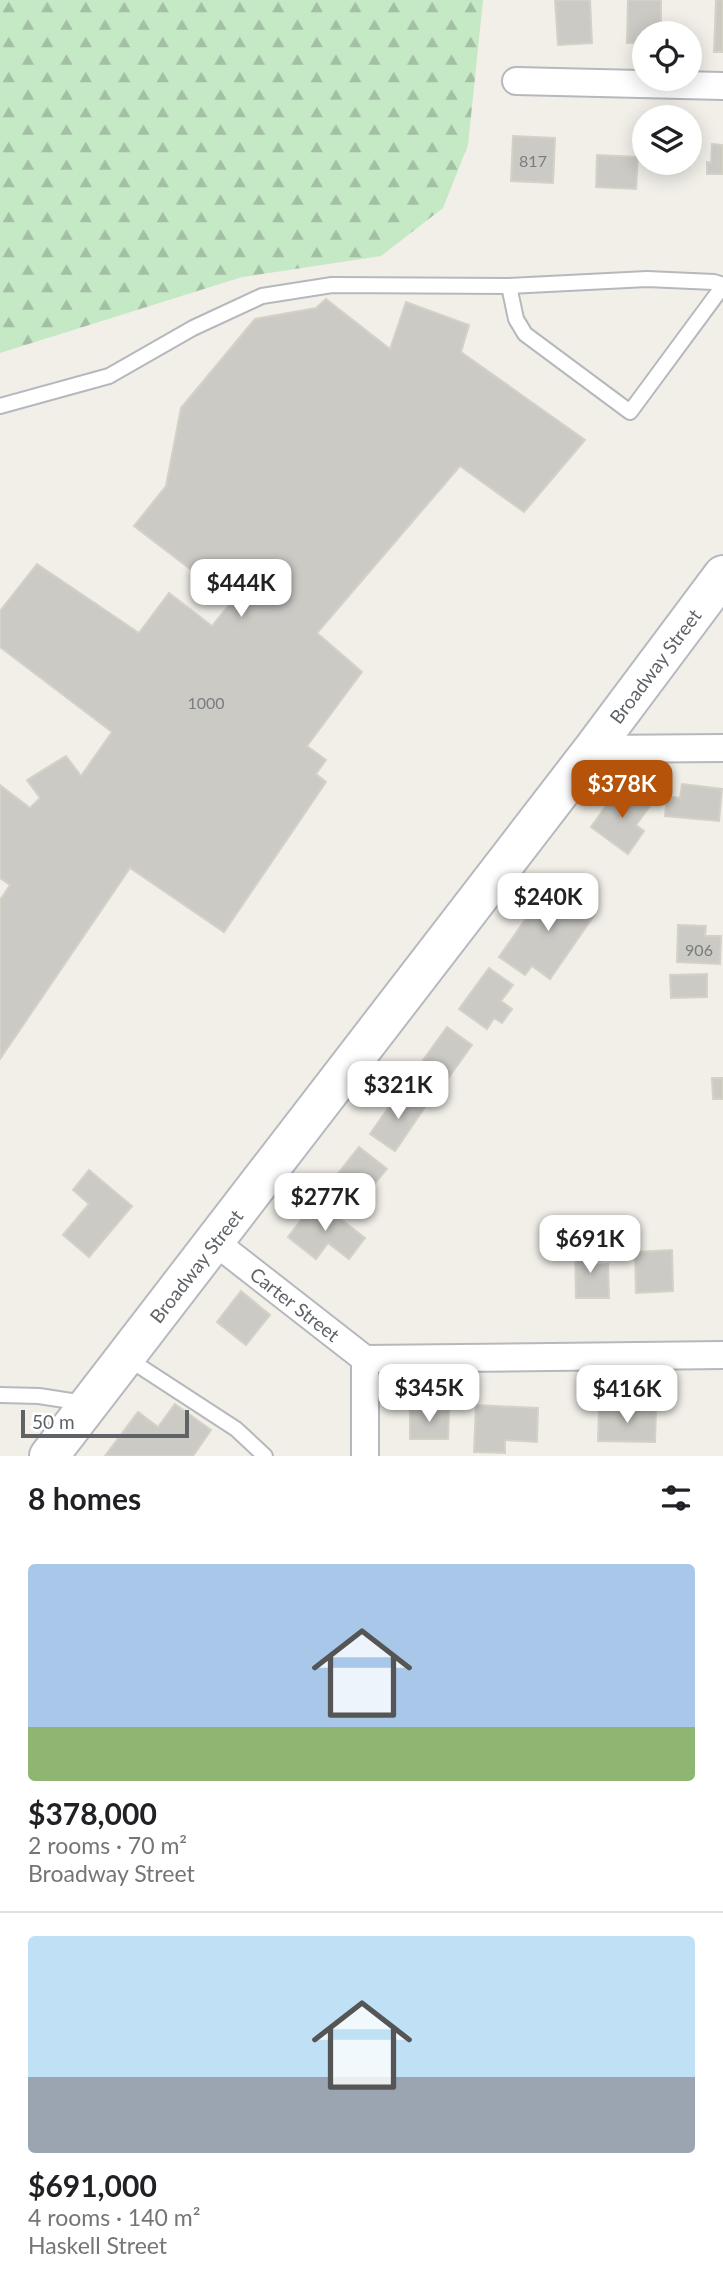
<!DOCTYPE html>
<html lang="en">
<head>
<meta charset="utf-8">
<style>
	body { margin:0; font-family:Lato,sans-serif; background:#f6f6f6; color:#202124; height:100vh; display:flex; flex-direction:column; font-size:26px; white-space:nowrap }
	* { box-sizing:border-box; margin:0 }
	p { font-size:23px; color:#757577 }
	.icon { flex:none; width:38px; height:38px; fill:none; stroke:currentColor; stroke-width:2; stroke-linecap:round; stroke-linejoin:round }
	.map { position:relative; height:1456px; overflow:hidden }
	.side { display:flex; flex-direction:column; background:#fff; flex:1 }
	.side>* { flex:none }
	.buttons { position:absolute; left:632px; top:21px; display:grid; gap:14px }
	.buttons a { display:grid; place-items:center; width:70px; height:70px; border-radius:50%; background:#fff; box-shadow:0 4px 18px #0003; font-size:35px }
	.scale { position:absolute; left:21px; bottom:18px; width:168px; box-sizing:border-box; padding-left:7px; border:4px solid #5f6368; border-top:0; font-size:19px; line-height:24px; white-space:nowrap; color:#5f6368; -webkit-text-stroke:5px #fff; paint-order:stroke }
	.price { position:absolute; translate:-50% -60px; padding:0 16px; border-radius:14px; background:#fff; color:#222; font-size:23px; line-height:46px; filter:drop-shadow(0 2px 4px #0008) }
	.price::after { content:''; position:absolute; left:50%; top:42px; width:21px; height:16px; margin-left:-10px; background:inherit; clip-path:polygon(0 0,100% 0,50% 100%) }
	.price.selected { background:#b45309; color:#fff }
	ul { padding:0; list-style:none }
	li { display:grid; align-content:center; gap:14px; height:371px; padding:0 28px }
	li+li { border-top:2px solid #e0e0e0 }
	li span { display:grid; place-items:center; height:217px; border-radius:7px; color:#555 }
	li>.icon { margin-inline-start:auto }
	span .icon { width:126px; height:126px; fill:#fffc; stroke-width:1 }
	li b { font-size:30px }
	h2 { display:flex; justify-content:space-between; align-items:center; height:84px; padding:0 28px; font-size:30px }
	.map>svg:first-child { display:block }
	.forest { fill:url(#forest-firs) }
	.building { fill:#cccac5; stroke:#d6d1c6; stroke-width:2 }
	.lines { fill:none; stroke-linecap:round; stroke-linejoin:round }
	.lane-casing { stroke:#b5b8bc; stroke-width:18 }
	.street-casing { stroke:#b5b8bc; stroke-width:30 }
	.secondary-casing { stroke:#b6babf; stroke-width:42 }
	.lane { stroke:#fff; stroke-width:14 }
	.street { stroke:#fff; stroke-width:26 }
	.secondary { stroke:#fff; stroke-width:38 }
	.labels { text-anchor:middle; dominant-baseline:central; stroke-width:5; stroke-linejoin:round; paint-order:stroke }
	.number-label { font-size:16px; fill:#7a7d7f }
	.street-label { font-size:19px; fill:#5f6368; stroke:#fff }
</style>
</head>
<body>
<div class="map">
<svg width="723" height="1456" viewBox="0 0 723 1456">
	<defs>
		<pattern id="forest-firs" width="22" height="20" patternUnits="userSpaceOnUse" patternTransform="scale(1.75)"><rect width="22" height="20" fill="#c5e8c5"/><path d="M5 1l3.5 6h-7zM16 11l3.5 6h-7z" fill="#a3c0a4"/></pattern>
	</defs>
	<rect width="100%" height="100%" fill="#f1efe8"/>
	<polygon class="forest" points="0,0 483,0 468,145 443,208 381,256 242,277 0,353"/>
	<g class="building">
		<polygon points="555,0 590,0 592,43 558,45"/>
		<polygon points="628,0 661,0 661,33 644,33 644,43 627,43"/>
		<polygon points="716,0 723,0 723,52 714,52"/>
		<polygon points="513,136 555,138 553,183 511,181"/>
		<polygon points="712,144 723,145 723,174 707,174 707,162 711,163"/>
		<polygon points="597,155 638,157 636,189 596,187"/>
		<polygon points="326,299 390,349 406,302 469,325 461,352 585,440 524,512 460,466 317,633 362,672 307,746 326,760 316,774 326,782 224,932 130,868 0,1059 0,900 10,885 0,878 0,785 30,808 40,798 27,780 66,756 81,776 112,732 0,647 0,611 37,564 139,633 169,593 212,626 232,601 134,526 166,486 181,408 255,319 316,308"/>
		<polygon points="682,784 722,789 719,821 665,816 667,796 680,798"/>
		<polygon points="621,785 650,806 636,825 644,831 628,854 591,827"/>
		<polygon points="551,883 595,914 550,979 532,966 525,975 499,957"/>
		<polygon points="678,925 706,926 705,936 721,936 720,964 677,962"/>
		<polygon points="489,968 513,985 501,1001 512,1009 502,1023 494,1018 487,1029 459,1009"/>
		<polygon points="707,974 707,997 671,998 670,975"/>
		<polygon points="447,1027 472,1045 441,1088 416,1070"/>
		<polygon points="712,1078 723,1078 723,1099 713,1099"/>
		<polygon points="401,1090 425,1107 395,1151 370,1134"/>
		<polygon points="359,1147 387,1169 356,1206 338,1192 345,1183 336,1176"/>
		<polygon points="89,1170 132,1206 89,1257 63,1235 89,1204 73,1190"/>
		<polygon points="316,1200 365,1238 349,1259 328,1243 316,1259 288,1237"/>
		<polygon points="575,1245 593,1245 593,1265 608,1264 609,1298 576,1298"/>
		<polygon points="672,1250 673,1291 636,1293 635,1252"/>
		<polygon points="241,1291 270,1315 246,1345 217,1322"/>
		<polygon points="175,1404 211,1430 193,1456 105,1456 138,1412 158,1427"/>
		<polygon points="476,1405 538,1408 537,1442 505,1440 505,1453 474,1452"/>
		<polygon points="599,1408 656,1409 655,1442 598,1441"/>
		<polygon points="410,1410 449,1410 448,1439 410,1439"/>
	</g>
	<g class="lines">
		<defs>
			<g id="lane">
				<polyline points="509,286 516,319 525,334 630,412 723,286"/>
				<polyline points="0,406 109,376 193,328 262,296 332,285 509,286 647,279 714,282 723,285"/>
				<polyline points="127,1358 236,1429 265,1456"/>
				<polyline points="0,1395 39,1396 84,1403"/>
			</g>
			<g id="street">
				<polyline points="516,81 723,86"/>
				<polyline points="593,749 723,748"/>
				<polyline points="215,1242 365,1359 365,1456"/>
				<polyline points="365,1359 723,1355"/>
			</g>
			<polyline id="secondary" points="49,1456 593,749 723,575"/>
		</defs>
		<use href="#lane" class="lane-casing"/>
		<use href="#street" class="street-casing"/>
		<use href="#secondary" class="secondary-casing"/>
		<use href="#lane" class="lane"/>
		<use href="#street" class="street"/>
		<use href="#secondary" class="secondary"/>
	</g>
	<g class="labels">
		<g class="number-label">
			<text x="533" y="160">817</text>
			<text x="206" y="702">1000</text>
			<text x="699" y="949">906</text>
		</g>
		<g class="street-label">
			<text transform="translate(655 666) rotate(-53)">Broadway Street</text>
			<text transform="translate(196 1266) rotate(-52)">Broadway Street</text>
			<text transform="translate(295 1304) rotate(38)">Carter Street</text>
		</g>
	</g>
</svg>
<div class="buttons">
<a><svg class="icon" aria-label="locate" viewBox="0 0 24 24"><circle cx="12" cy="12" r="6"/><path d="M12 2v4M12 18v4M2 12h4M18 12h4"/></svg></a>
<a><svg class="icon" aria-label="layers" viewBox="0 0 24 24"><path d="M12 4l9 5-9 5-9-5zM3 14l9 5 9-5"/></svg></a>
</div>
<div class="scale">50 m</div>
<b class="price" style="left:241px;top:619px">$444K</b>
<b class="price selected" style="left:622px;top:820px">$378K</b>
<b class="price" style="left:548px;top:933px">$240K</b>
<b class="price" style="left:398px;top:1121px">$321K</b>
<b class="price" style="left:325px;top:1233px">$277K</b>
<b class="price" style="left:590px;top:1275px">$691K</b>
<b class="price" style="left:429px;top:1424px">$345K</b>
<b class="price" style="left:627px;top:1425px">$416K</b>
</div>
<section class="side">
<h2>8 homes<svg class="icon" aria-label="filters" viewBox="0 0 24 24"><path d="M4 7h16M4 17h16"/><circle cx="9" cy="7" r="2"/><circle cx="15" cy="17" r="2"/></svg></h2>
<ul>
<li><span style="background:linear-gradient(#a9c7e8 75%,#8fb573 0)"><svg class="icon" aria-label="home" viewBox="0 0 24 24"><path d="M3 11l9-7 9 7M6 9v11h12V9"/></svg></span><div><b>$378,000</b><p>2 rooms · 70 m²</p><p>Broadway Street</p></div></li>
<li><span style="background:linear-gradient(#bfe0f5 65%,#9aa5b1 0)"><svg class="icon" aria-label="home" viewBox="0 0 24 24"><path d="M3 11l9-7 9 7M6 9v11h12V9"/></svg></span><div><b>$691,000</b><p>4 rooms · 140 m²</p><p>Haskell Street</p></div></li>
</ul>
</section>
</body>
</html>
